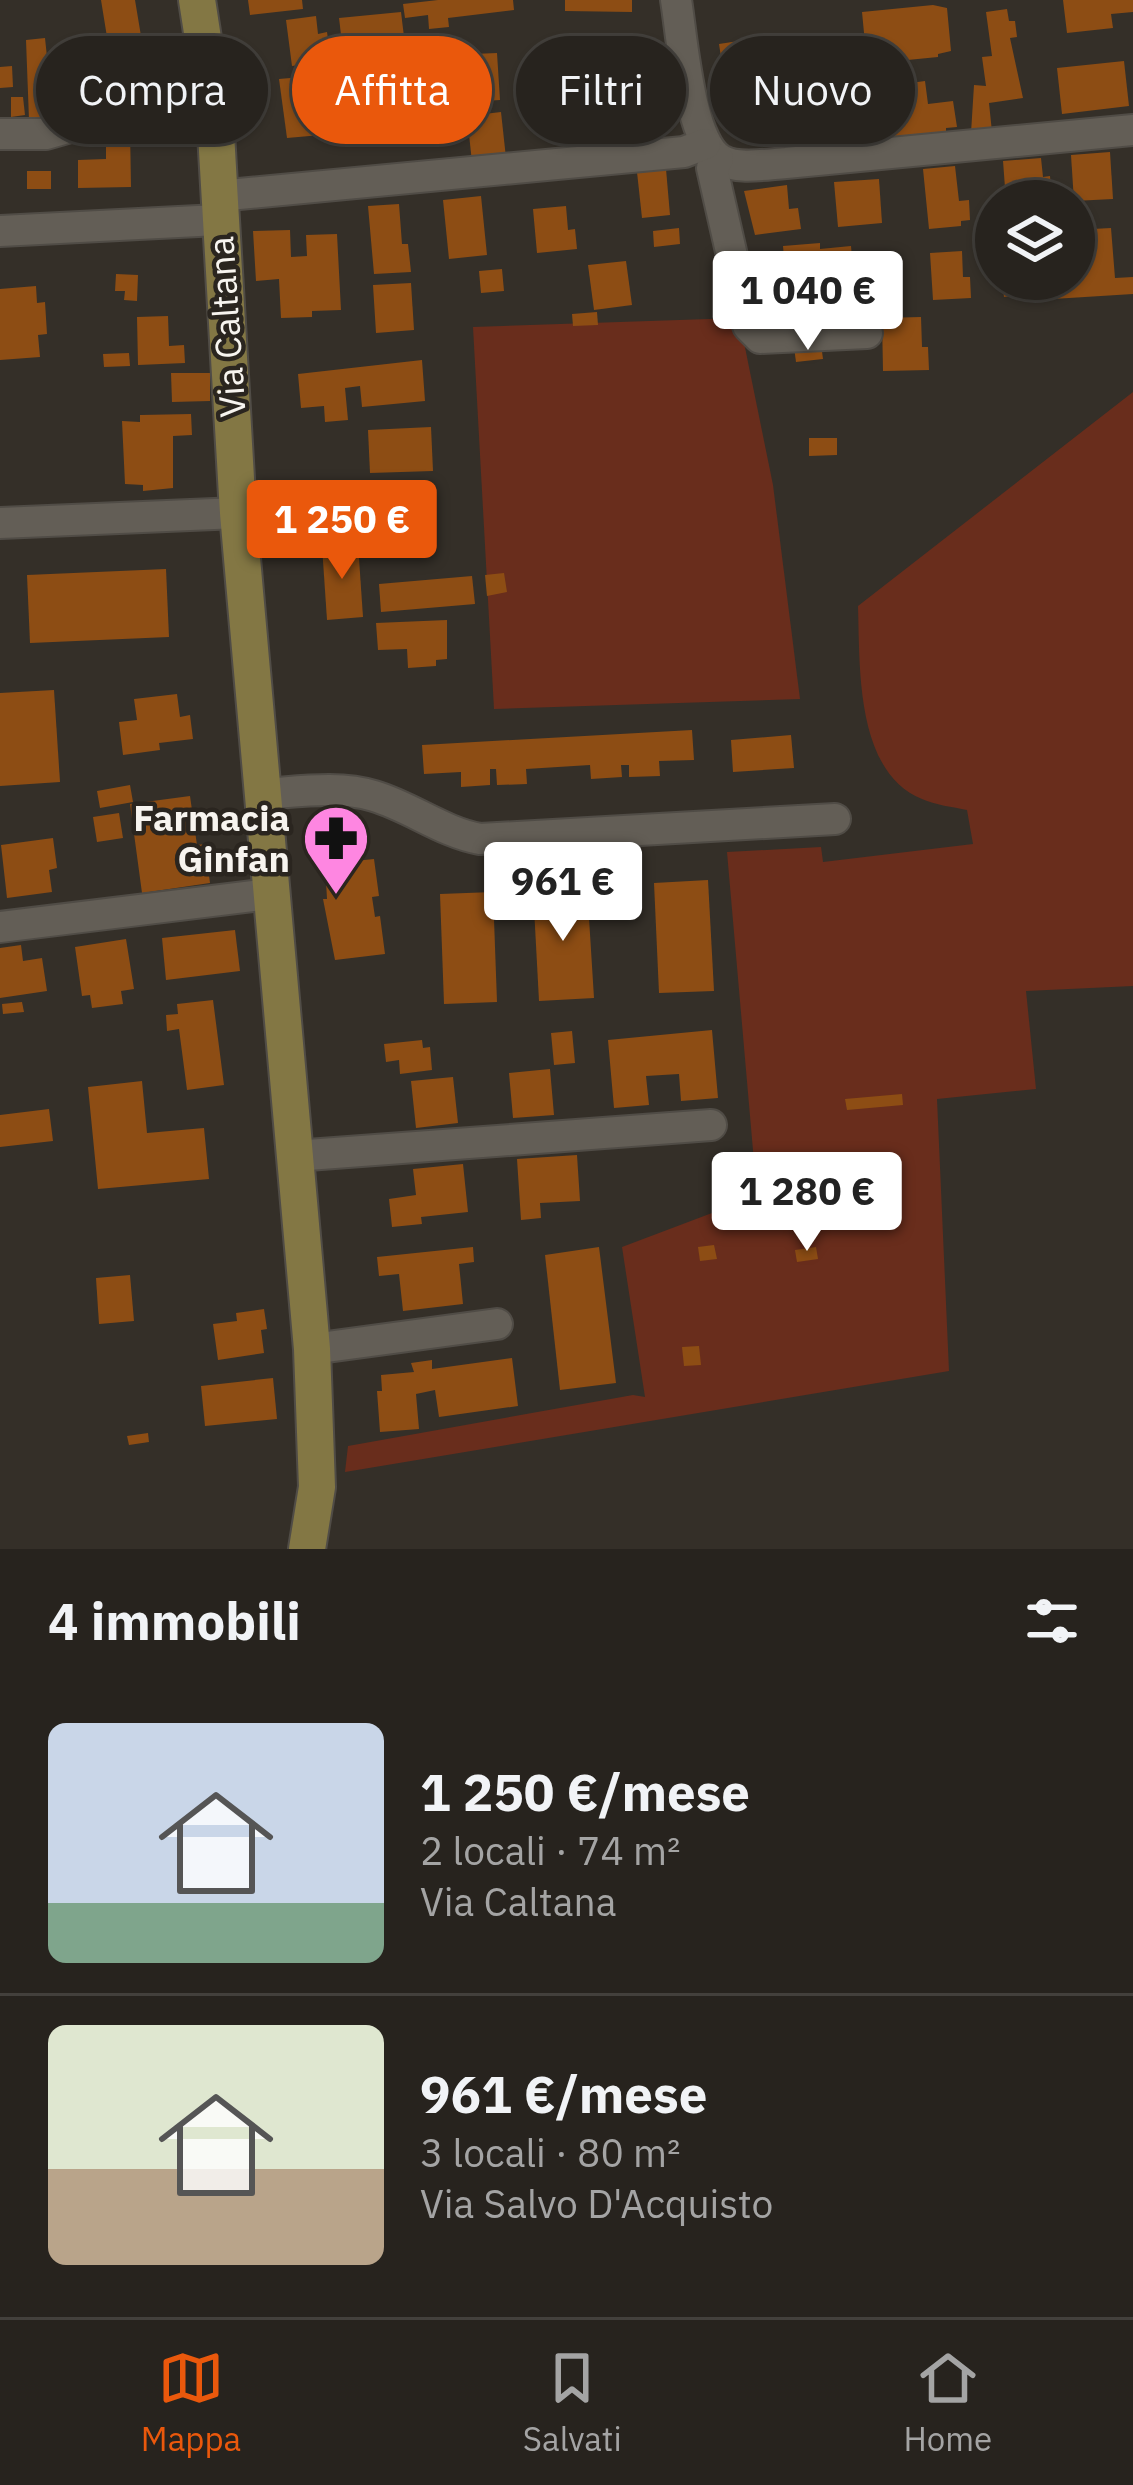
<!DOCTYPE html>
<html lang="it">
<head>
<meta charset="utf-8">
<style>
	body { margin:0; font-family:"IBM Plex Sans",sans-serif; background:#2f2b27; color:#f1f3f6; height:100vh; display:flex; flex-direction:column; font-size:45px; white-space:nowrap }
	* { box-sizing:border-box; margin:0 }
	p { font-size:39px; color:#a4a4a4 }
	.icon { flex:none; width:66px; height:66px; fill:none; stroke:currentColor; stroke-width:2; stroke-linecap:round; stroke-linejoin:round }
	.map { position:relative; height:1549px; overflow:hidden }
	.sheet { display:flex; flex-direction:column; background:#27231e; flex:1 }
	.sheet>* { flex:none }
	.guide { position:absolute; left:36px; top:36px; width:1062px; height:108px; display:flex; gap:24px }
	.controls { position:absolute; left:975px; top:180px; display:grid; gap:24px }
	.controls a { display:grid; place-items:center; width:120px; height:120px; border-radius:50%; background:#27231e; box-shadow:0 3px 9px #0004,0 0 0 3px #43403c; font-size:60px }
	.price { position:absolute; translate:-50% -102px; padding:0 27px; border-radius:12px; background:#fff; color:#222; font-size:39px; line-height:78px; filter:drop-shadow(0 3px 6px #0008) }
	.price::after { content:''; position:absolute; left:50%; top:72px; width:36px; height:27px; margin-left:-18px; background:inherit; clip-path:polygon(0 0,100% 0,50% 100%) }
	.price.current { background:#ea580c; color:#fff }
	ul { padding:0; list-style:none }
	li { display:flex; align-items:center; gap:36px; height:300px; padding:0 48px }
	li+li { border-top:3px solid #43403c }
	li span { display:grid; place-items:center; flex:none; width:336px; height:240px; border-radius:18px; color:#555 }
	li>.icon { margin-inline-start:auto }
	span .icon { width:144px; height:144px; fill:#fffc; stroke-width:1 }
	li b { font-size:51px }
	h2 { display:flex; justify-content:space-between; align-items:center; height:144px; padding:0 48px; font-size:51px }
	.chip { padding:0 42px; border-radius:54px; background:#27231e; box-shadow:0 3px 9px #0004,0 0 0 3px #43403c; font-size:42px; line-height:108px }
	.chip.current { background:#ea580c; color:#fff }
	.tabs { display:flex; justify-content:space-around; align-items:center; height:168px; border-top:3px solid #43403c; background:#27231e; font-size:33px; color:#a4a4a4 }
	.tabs a { display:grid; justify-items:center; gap:6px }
	.tabs .current { color:#ea580c }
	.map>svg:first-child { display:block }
	.green { fill:#692d1c }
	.building { fill:#8d4d14 }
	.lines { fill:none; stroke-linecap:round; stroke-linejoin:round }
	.minor-casing { stroke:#504c46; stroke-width:34 }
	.major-casing { stroke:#504c46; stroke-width:40 }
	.minor { stroke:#635e56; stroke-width:30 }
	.major { stroke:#837744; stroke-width:36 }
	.labels { text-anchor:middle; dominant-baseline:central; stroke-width:9; stroke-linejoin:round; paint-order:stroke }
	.street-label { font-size:36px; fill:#f7f4ef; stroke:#2a251f }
	.poi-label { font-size:36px; font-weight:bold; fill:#f7f4ef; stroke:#2a251f; text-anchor:end }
</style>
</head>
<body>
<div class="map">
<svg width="1133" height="1549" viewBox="0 0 1133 1549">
	<rect width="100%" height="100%" fill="#342f28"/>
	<g class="green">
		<polygon points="739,318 773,485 800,699 494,709 473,327"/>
		<path d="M1133 392V986L1026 991 1036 1089 937 1099 949 1371 345 1472 348 1446 633 1395 645 1397 622 1247 757 1196 727 852 821 847 823 862 973 844 967 810C953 807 935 805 922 799 855 772 860 666 858 606Z"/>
	</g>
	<g class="building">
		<polygon points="101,0 135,0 143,48 154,47 160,86 150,88 154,112 120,118 117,98 95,101 85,41 107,37"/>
		<polygon points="248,0 302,0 303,9 250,15"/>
		<polygon points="438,0 513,0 514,10 448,18 449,27 429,29 428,15 405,18 403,4"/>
		<polygon points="565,0 632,0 632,12 565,11"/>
		<polygon points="1063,0 1133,0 1133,12 1111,14 1113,28 1067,33"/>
		<polygon points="933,5 947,8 951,51 938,54 938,57 867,64 862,12"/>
		<polygon points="1007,9 1009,21 1015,21 1017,37 1010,38 1023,98 989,103 992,132 971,133 974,85 986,86 982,57 992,56 986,12"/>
		<polygon points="401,12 405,45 343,51 339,18"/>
		<polygon points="316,16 318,34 327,32 331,61 292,66 286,20"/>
		<polygon points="771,36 783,116 725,125 721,92 747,88 745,73 724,77 719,44"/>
		<polygon points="45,38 47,57 60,57 63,118 29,120 26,40"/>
		<polygon points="624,46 628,81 572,87 571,79 556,81 553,53"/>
		<polygon points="497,53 500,100 469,102 467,75 474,74 473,54"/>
		<polygon points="1124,61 1129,106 1062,114 1057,68"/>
		<polygon points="12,66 13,87 0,88 0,67"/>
		<polygon points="313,76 321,135 287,138 279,79"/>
		<polygon points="925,81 928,104 953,101 957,127 946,128 946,135 857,146 844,92"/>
		<polygon points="11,97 23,97 25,115 11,117"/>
		<polygon points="618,98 622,143 584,147 579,102"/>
		<polygon points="655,99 658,112 641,116 638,102"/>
		<polygon points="501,112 506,158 472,162 467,116"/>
		<polygon points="106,128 130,128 131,187 78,188 78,160 106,159"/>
		<polygon points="1110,152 1113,199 1074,201 1071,155"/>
		<polygon points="1041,158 1043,177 1050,176 1052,201 1006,201 1003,161"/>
		<polygon points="955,166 959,201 969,200 970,220 961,221 961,226 929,229 923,169"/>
		<polygon points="666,169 670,215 642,218 637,172"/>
		<rect x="27" y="171" width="24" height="18"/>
		<polygon points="879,179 882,223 838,227 834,182"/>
		<polygon points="787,185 789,209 798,208 801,229 755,235 744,191"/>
		<polygon points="481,196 487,255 449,259 443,200"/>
		<polygon points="399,204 402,244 408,244 411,272 374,274 368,206"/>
		<polygon points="566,206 568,230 575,229 577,249 537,253 533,209"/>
		<polygon points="679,228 680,244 654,247 653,231"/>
		<polygon points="1111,228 1115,278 1133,277 1133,294 1053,299 1052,279 1074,279 1075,276 1074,230"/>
		<polygon points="290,230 291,257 307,256 306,235 337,234 341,310 312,311 312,317 281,318 279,279 256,281 253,231"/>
		<polygon points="820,243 820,249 851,246 855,292 796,297 796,294 787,294 783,246"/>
		<polygon points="962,251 963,277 970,277 971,298 933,300 930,253"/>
		<polygon points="892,254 896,287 869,291 868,278 860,279 859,267 868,266 867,257"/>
		<polygon points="626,261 632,305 594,310 588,265"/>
		<polygon points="502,269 504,291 481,293 479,271"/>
		<polygon points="116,274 138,275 137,301 124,300 125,291 115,291"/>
		<polygon points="1002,279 1045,279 1046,292 1004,297"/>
		<polygon points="411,283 414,330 376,333 373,285"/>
		<polygon points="36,286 37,303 45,302 47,334 38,335 40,357 0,360 0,289"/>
		<polygon points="597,312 598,325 573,326 572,314"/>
		<polygon points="168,316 169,346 184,345 185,363 138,365 137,317"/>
		<polygon points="921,317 922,347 928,347 929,370 883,371 882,318"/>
		<polygon points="821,344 823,359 796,362 794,347"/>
		<polygon points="129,353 130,366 104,367 103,354"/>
		<polygon points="422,360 425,401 362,407 360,386 345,388 348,420 325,422 324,406 301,408 298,374"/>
		<polygon points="171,373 210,373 210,401 172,402"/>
		<polygon points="191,414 192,435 173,436 173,488 143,491 143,485 125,484 122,421 140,422 140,415"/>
		<polygon points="431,427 433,471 370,473 368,430"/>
		<polygon points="809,438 837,438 837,455 809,456"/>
		<polygon points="358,544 363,617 327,620 322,546"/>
		<polygon points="166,569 169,637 30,643 27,575"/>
		<polygon points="504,573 507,592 487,596 485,575"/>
		<polygon points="472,576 475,604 381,612 379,584"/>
		<polygon points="447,620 447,659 436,660 436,666 408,668 407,649 378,650 376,623"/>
		<polygon points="54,690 60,782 0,786 0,693"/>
		<polygon points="177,694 180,717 190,715 193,739 159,743 160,750 123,755 119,722 137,720 134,699"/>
		<polygon points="692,730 694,760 659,761 660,776 629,777 629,765 621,765 622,777 591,779 590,765 526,769 527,784 497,785 496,769 490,769 490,785 461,787 461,772 424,774 422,745"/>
		<polygon points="791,735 794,768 733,772 731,740"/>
		<polygon points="130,785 133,802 100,808 97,791"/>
		<polygon points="190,796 197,845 205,844 210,883 142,893 130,804"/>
		<polygon points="119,813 123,838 97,842 93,817"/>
		<polygon points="53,838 57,868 49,870 52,892 7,898 1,845"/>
		<polygon points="374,859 379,896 372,897 375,917 380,916 385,954 335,960 323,899 327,899 325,864"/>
		<polygon points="708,880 714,991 659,993 654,883"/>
		<polygon points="587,886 594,998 539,1001 533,889"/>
		<polygon points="493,892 497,1002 444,1004 440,894"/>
		<polygon points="235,930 240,971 166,980 162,938"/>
		<polygon points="126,939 134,989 121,991 123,1004 92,1008 90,995 82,996 75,947"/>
		<polygon points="21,945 23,961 42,958 47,991 0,998 0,948"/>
		<polygon points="213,1000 224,1085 187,1090 179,1029 167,1031 166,1015 178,1014 177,1004"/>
		<polygon points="22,1002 24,1012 3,1014 2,1004"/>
		<polygon points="712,1030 718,1098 681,1101 679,1074 646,1076 649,1105 614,1108 608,1040"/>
		<polygon points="572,1031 575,1063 554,1065 551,1033"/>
		<polygon points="422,1040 423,1048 430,1047 432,1070 400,1074 399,1060 386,1062 384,1044"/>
		<polygon points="550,1069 554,1115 513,1118 509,1073"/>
		<polygon points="453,1077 458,1123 416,1128 411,1081"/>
		<polygon points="142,1081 147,1133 204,1128 209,1179 98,1189 88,1087"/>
		<polygon points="902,1094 903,1105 847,1110 845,1099"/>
		<polygon points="49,1109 53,1141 0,1147 0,1115"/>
		<polygon points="577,1155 580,1201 540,1203 541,1218 521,1220 517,1159"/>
		<polygon points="463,1164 468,1212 421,1217 422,1224 392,1227 389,1199 416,1195 413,1169"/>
		<polygon points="714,1245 717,1259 700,1261 698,1247"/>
		<polygon points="473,1247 474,1262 459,1264 463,1304 403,1311 399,1274 379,1276 377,1257"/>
		<polygon points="599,1247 616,1383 560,1390 545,1255"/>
		<polygon points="816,1247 818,1259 797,1262 795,1250"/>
		<polygon points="130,1275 134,1321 99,1324 96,1278"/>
		<polygon points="264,1309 267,1329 261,1330 264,1353 218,1360 213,1324 237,1321 236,1313"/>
		<polygon points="699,1346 701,1365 684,1366 682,1347"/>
		<polygon points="512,1358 518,1406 439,1417 435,1390 416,1394 419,1429 380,1432 377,1391 382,1391 381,1375 414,1372 411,1363 432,1360 432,1369"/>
		<polygon points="273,1378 277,1419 205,1426 201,1386"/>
		<polygon points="148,1433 149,1442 129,1445 127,1436"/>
	</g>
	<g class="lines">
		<defs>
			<g id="minor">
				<path d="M676 0C682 36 689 142 721 160 737 170 768 164 786 163L1133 130"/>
				<polyline points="0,134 46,134 88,122 215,116"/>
				<polyline points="718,159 712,168 748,326 760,338 867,333"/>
				<polyline points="218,196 684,152 705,144"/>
				<polyline points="0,231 218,220"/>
				<polyline points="0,523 238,513"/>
				<path d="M261 794C297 792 339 785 374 796 411 807 442 832 480 839L835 819"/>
				<polyline points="0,927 269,894"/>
				<polyline points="294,1156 711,1125"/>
				<polyline points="312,1349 497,1324"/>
			</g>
			<polyline id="major" points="197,0 215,116 238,513 312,1349 317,1487 307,1549"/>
		</defs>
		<use href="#minor" class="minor-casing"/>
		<use href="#major" class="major-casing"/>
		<use href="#minor" class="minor"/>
		<use href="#major" class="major"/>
	</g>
	<defs>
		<symbol id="pharmacy-pin" viewBox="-11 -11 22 30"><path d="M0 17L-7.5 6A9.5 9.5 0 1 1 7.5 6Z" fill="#fe86e1" stroke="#2a251f"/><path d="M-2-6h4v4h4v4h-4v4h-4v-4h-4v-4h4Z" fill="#111"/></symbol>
	</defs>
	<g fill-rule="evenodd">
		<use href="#pharmacy-pin" x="298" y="800" width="76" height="104"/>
	</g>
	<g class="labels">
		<g class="street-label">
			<text transform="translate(226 327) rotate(-94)">Via Caltana</text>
		</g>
		<g class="poi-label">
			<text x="290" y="817">Farmacia<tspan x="290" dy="41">Ginfan</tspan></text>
		</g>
	</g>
</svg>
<div class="controls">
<a><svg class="icon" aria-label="layers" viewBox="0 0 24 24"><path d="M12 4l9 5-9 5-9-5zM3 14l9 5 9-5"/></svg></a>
</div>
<b class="price" style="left:808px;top:353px">1 040 €</b>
<b class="price current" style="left:342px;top:582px">1 250 €</b>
<b class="price" style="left:563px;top:944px">961 €</b>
<b class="price" style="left:807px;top:1254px">1 280 €</b>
<div class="guide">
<a class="chip">Compra</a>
<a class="chip current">Affitta</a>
<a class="chip">Filtri</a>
<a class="chip">Nuovo</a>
</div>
</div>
<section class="sheet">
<h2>4 immobili<svg class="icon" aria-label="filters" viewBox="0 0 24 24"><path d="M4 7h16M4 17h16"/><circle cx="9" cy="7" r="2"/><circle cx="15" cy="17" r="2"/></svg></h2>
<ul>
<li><span style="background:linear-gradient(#c9d6e8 75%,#7fa58c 0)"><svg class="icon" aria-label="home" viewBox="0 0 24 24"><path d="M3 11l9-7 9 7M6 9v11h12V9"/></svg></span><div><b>1 250 €/mese</b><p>2 locali · 74 m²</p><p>Via Caltana</p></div></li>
<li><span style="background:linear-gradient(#dfe7d0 60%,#b9a48a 0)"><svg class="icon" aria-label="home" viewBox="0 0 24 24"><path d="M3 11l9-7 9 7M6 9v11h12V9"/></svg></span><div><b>961 €/mese</b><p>3 locali · 80 m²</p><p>Via Salvo D'Acquisto</p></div></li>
</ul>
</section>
<nav class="tabs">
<a class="current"><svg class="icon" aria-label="map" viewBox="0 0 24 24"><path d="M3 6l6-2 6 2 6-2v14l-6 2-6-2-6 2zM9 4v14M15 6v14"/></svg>Mappa</a>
<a><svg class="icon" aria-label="saved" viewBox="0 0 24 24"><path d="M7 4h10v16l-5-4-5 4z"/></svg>Salvati</a>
<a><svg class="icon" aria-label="home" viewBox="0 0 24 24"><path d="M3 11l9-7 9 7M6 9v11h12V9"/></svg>Home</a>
</nav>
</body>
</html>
